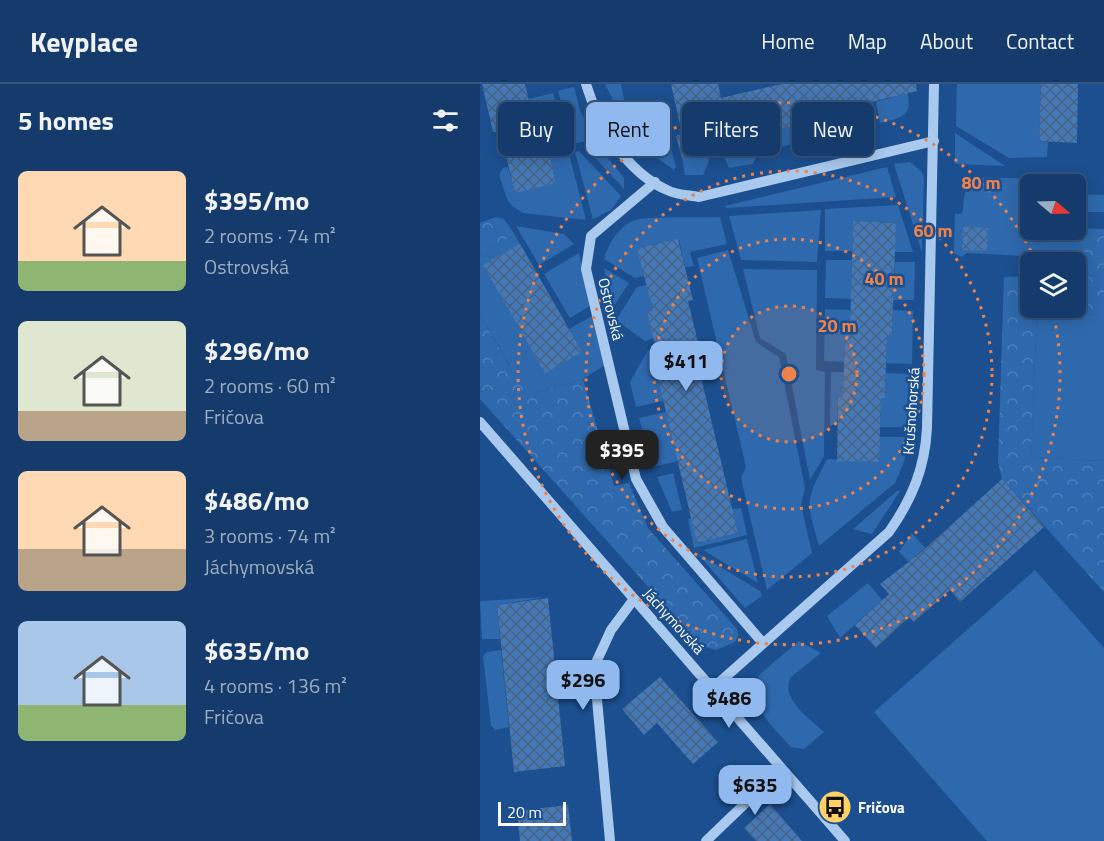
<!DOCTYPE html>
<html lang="en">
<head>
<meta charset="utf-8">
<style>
	body { margin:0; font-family:"Titillium Web",sans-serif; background:#214673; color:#f1f3f6; height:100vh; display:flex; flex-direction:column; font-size:22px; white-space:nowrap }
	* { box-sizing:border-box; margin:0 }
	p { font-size:20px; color:#9dadc1 }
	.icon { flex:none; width:33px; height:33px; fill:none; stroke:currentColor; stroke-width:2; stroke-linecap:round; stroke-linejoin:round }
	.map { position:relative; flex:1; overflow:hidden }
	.sheet { display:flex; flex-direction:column; background:#143b6b; width:480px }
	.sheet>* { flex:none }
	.banner { position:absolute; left:18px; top:18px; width:516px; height:54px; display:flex; gap:12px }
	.needle { width:39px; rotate:109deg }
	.buttons { position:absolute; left:540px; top:90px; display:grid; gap:12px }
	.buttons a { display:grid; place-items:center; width:66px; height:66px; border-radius:9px; background:#143b6b; box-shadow:0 3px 15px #0003,0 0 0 2px #33557e; font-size:30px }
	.scale { position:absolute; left:18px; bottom:15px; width:68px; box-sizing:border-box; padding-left:6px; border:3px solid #fff; border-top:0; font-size:16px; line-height:21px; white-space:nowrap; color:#fff; -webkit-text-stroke:4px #1b4f8f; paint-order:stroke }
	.price { position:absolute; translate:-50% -51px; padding:0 14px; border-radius:12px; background:#90b9f0; color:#111; font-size:20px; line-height:39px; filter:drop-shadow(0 2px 3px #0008) }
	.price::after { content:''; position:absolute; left:50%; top:36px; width:18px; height:14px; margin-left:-9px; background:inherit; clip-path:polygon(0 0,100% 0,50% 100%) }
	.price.current { background:#222; color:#fff }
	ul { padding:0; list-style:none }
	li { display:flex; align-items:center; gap:18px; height:150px; padding:0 18px }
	li span { display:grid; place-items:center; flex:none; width:168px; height:120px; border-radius:9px; color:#555 }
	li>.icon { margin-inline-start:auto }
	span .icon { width:72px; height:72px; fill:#fffc; stroke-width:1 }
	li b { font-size:26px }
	h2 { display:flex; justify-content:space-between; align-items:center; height:72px; padding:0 18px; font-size:26px }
	.pill { padding:0 21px; border-radius:9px; background:#143b6b; box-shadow:0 3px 15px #0003,0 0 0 2px #33557e; font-size:21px; line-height:54px }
	.pill.current { background:#90b9f0; color:#111 }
	header { display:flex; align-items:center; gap:36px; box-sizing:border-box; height:84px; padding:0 30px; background:#143b6b; border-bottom:2px solid #33557e }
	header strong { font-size:28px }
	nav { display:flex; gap:33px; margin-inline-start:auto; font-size:21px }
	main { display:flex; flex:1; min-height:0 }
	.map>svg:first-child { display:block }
	.green { fill:#2e69ad }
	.forest { fill:url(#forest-crowns) }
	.building { fill:url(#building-cross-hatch) }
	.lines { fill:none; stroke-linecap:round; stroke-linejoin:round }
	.minor { stroke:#a9c9ee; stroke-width:10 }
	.ring { fill:none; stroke:#ee8249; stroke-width:3; stroke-dasharray:3 6 }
	.labels { text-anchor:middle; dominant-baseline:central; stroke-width:5; stroke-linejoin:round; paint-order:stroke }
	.street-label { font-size:15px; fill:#fff; stroke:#1b4f8f }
	.poi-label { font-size:15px; font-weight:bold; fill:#fff; stroke:#1b4f8f; text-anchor:start }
	.centre { fill:#ee8249; stroke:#1b4f8f; stroke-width:3 }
	.ring-label { font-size:18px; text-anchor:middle; font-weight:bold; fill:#ee8249; stroke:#1b4f8f; stroke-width:5; stroke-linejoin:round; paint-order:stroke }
</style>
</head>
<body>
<header>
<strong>Keyplace</strong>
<nav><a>Home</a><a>Map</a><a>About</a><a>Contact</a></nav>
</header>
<main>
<section class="sheet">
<h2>5 homes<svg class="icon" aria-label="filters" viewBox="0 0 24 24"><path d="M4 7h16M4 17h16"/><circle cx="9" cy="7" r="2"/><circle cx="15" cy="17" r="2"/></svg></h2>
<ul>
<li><span style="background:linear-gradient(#ffd9b3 75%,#8fb573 0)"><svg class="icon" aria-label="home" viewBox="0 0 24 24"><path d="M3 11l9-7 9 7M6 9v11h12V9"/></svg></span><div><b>$395/mo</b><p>2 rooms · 74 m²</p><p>Ostrovská</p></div></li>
<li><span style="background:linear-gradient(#dfe7d0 75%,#b9a48a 0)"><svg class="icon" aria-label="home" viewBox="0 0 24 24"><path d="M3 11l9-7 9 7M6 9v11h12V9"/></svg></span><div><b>$296/mo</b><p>2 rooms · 60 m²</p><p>Fričova</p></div></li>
<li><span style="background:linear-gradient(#ffd9b3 65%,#b9a48a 0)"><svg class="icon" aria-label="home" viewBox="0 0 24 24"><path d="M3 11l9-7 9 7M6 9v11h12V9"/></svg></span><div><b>$486/mo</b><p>3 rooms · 74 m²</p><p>Jáchymovská</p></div></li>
<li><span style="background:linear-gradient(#a9c7e8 70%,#8fb573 0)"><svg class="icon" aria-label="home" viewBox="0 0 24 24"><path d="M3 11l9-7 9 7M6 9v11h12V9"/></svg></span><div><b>$635/mo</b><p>4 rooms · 136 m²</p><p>Fričova</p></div></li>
</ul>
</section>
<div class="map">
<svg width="624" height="757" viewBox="0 0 624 757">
	<defs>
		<pattern id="forest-crowns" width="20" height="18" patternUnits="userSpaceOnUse" patternTransform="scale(1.5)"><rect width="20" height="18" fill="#2e69ad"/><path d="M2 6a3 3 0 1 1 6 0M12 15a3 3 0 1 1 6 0" fill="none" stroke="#4d80b9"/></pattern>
		<pattern id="building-cross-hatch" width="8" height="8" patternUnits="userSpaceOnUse" patternTransform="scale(1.5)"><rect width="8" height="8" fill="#4478b7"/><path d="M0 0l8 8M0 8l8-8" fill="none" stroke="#486282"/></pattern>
	</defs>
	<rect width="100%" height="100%" fill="#1b4f8f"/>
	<g class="green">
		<polygon points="125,0 141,0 150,47 148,47"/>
		<path d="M426 0C432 30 430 32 400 39L396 18 420 11Z"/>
		<polygon points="477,0 561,0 559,57 568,58 567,73 529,74 476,42"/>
		<polygon points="94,3 100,26 114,55 93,60 78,7"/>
		<polygon points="73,9 87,62 68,66 61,37 54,38 48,15"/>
		<polygon points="384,20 390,42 353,50 348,29"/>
		<polygon points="337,31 343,53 292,65 287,48 312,37"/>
		<polygon points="186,45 196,83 194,86 167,67 162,51"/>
		<polygon points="475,49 525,82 475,80"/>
		<polygon points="277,51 281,68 278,69 273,80 249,84 241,66 254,63 252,57"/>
		<polygon points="118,62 144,94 144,105 107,65"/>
		<polygon points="99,67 141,112 131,126 113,135 95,68"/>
		<polygon points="227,68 229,77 223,91 205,91 202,74"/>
		<polygon points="89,70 106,136 43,129 32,122 27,115 19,91 23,84 28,83 35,108 76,99 70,74"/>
		<polygon points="430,78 441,87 444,93 442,169 414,80"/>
		<polygon points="407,83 416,113 247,124 245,122"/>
		<polygon points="490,93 566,95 565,100 550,100 550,146 563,146 562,173 487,169 482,173 474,169 475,130 482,130 485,107 489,108"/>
		<polygon points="596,110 624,111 624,128 596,128"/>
		<polygon points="418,121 433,168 415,168 415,139 374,137 372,167 345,167 345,125"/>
		<polygon points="341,126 337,178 261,176 249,132"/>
		<path d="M240 133 247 160 210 168 214 182 205 183 199 156 158 165 164 192 155 194 124 175C128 160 140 141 155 136 173 132 219 134 240 133Z"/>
		<polygon points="36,142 84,150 94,160 59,181"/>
		<polygon points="35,151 89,245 114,231 125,281 103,295 56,309 30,282 0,231 0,170"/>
		<polygon points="248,166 276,258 299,273 325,404 321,421 332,469 287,506 261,394 266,383 217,174"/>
		<polygon points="99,169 110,222 90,234 64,190"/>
		<polygon points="346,176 372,176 371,215 345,214"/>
		<polygon points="415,178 435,178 434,216 413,216"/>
		<polygon points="124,184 149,199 132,225"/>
		<polygon points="263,185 337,186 336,286 345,288 344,372 330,396 306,270 280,254"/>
		<polygon points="167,201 173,226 167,228 174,254 165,257 136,236 157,203"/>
		<polygon points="345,225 371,226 370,250 365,250 364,278 344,277"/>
		<polygon points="413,226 433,227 432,280 406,279 407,251 412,251"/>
		<polygon points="557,228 624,231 624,377 551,373"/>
		<polygon points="176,264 182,289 183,317 156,323 150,298 168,266"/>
		<polygon points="351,288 364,288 363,313 358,313 357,341 350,341"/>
		<polygon points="406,289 431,290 430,343 400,343 401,314 405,314"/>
		<polygon points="186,328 198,377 173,383 159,334"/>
		<path d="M399 353H429L424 378 415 399 339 462C326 416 325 418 347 375L398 378Z"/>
		<polygon points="193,389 202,426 192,428 177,393"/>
		<polygon points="417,407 420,407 392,450 373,445"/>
		<polygon points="261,424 267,451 214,464 208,435 212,434 218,459 258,449 252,425"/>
		<polygon points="432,449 445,464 429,478 419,468"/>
		<polygon points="267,455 278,499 223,466"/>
		<polygon points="217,469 280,507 282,512 265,524"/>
		<polygon points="555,486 624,564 624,757 507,757 394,628"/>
		<polygon points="388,499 402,516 360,554 347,532"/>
		<polygon points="64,513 17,521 20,555 2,555 0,517"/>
		<path d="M319 557 341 569 311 593C299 614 330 635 344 648L324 665 311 663C293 642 263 619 280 590Z"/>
		<polygon points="21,566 29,643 15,646 11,641 3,572 7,568"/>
	</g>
	<g class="forest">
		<polygon points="16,133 24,135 35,151 0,170 0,139"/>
		<polygon points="596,144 624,145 624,231 557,229 551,373 624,377 624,508 522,395 518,378 524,193 550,192 550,224 596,224 596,178 561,178 563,146"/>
		<polygon points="0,231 29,281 38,276 56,309 103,295 134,402 149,399 168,444 257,545 258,551 255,558 236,566 221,562 0,315"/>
	</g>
	<g class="building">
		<polygon points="2,0 45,0 54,38 61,36 76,99 35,109 20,47 13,48"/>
		<polygon points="191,0 238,0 241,14 301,0 436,0 437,7 312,37 313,42 226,63 227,68 202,74 196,52 202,50"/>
		<polygon points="561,0 598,0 597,59 559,57"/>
		<polygon points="373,137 416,139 412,251 407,251 405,314 401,314 399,378 357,377 358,313 363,313 365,249 370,250"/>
		<polygon points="483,143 508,144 507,167 482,166"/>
		<polygon points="198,155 213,216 208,217 223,279 218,280 258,449 217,459 177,290 182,289 167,228 173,226 157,165"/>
		<polygon points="40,160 102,268 65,289 3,181"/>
		<polygon points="522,395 564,443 480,518 470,506 434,538 429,533 396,564 375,541 409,510 400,500 439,470"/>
		<polygon points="68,514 85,682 34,688 17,521"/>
		<polygon points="180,593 238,658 213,680 177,639 164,651 142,625"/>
		<polygon points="290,720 322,757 276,757 264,744"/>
		<polygon points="88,721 92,757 40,757 37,727"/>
	</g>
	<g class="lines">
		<g class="minor">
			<path d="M106 0C118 40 146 88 187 106 196 111 209 111 219 113L454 57"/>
			<polyline points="175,98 111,152 106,185 156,395 183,443 282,558"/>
			<polyline points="0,338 365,757"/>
			<path d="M233 604 409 448C432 415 445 384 447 344L454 0"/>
			<polyline points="130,757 114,583 131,546 154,515"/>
			<polyline points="226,757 301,685"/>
		</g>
	</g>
	<circle cx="309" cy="290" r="68" fill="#ee8249" fill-opacity=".12"/>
	<g class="ring">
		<circle cx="309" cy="290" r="68"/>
		<circle cx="309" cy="290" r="135"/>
		<circle cx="309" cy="290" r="203"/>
		<path d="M572 224A271 271 0 1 1 556 178"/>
	</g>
	<defs>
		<symbol id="bus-disc" viewBox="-11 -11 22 22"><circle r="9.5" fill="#ffd166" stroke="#1b4f8f"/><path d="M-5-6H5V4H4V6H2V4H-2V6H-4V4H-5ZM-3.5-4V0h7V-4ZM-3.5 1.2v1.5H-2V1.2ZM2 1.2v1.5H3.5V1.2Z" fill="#111"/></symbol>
	</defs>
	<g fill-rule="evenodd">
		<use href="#bus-disc" x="336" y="704" width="38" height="38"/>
	</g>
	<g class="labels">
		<g class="street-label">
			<text transform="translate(131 225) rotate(76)">Ostrovská</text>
			<text transform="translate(431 327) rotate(-86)">Krušnohorská</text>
			<text transform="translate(194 537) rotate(48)">Jáchymovská</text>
		</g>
		<g class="poi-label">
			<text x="378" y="723">Fričova</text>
		</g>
	</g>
	<circle cx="309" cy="290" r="9" class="centre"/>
	<g class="ring-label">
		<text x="501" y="105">80 m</text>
		<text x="453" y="153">60 m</text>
		<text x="404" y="201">40 m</text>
		<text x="357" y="248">20 m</text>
	</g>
</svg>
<div class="buttons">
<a><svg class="needle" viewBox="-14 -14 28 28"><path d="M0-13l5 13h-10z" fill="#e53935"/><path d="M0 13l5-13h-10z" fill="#9dadc1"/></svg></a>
<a><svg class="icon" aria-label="layers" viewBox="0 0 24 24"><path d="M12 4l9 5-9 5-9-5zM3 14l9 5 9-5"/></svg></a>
</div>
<div class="scale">20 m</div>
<b class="price" style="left:206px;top:308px">$411</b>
<b class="price current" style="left:142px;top:397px">$395</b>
<b class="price" style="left:103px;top:627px">$296</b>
<b class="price" style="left:249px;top:645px">$486</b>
<b class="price" style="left:275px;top:732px">$635</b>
<div class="banner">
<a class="pill">Buy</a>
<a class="pill current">Rent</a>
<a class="pill">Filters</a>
<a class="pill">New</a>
</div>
</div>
</main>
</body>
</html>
